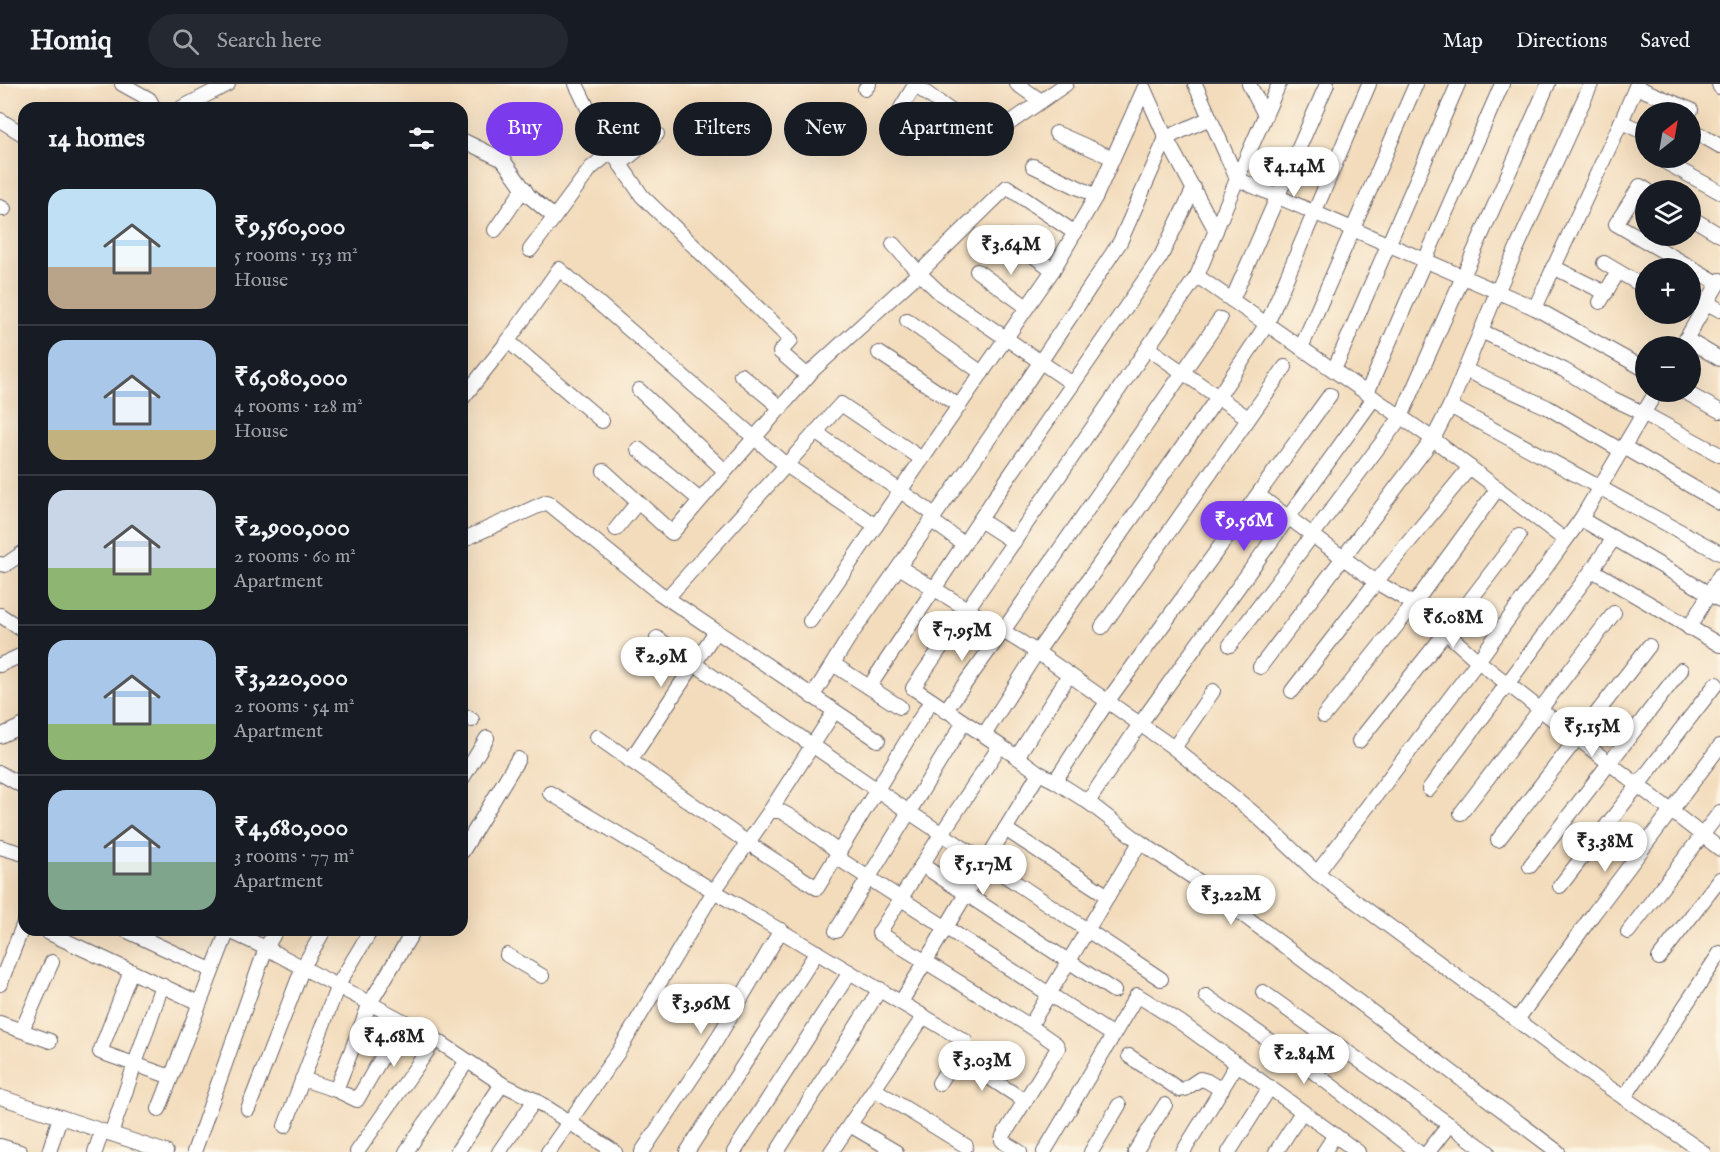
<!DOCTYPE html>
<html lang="en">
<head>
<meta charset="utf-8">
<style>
	body { margin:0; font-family:"IM FELL English",serif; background:#242831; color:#f1f3f6; height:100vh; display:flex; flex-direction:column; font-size:22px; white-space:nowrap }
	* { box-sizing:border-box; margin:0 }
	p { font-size:20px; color:#9ea1a6 }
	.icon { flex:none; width:33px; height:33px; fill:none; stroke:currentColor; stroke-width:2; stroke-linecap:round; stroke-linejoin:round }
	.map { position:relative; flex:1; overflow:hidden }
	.sheet { position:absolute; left:18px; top:18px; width:450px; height:834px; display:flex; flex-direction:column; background:#171b24; border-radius:18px; box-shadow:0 6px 24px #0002 }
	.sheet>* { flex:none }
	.guide { position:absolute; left:486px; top:18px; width:570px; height:54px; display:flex; gap:12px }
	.needle { width:39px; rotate:31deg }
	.tools { position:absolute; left:1635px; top:18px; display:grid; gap:12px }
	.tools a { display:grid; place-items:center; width:66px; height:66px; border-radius:50%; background:#171b24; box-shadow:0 6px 24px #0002; font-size:30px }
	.price { position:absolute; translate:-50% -51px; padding:0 14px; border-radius:21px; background:#fff; color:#222; font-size:20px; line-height:39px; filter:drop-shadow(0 2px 3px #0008) }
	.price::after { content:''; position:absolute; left:50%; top:36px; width:18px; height:14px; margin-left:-9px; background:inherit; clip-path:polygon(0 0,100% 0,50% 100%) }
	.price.current { background:#7c3aed; color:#fff }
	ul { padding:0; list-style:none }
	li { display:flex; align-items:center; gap:18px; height:150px; padding:0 30px }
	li+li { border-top:2px solid #363941 }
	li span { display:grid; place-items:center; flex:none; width:168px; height:120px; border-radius:18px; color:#555 }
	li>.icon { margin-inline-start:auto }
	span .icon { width:72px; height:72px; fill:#fffc; stroke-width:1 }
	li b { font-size:26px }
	h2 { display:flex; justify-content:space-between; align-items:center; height:72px; padding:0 30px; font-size:26px }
	.pill { padding:0 21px; border-radius:27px; background:#171b24; box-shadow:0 6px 24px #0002; font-size:21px; line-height:54px }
	.pill.current { background:#7c3aed; color:#fff }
	header { display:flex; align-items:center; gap:36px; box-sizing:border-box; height:84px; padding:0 30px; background:#171b24; border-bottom:2px solid #363941 }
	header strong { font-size:28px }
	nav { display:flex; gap:33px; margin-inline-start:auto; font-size:21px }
	.search { width:420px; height:54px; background:#242831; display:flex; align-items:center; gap:15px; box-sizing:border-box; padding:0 21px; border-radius:33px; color:#9ea1a6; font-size:22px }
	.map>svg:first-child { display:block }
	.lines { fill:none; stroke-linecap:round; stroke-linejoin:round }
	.minor-casing { stroke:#6b6368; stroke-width:16 }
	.minor { stroke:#fff; stroke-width:14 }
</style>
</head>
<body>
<header>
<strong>Homiq</strong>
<div class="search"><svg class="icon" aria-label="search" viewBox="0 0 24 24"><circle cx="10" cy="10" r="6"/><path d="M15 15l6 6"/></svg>Search here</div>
<nav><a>Map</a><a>Directions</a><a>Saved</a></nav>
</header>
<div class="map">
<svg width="1720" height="1068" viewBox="0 0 1720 1068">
	<rect width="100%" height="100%" fill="#fcf5e5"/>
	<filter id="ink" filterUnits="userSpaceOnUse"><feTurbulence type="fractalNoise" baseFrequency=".0167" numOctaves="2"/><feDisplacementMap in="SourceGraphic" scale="12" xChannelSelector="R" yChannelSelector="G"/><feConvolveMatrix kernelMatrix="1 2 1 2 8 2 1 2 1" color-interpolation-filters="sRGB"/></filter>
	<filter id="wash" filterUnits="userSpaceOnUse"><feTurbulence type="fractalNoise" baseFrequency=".008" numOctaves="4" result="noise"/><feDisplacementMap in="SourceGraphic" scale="24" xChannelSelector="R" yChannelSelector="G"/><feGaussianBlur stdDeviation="1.35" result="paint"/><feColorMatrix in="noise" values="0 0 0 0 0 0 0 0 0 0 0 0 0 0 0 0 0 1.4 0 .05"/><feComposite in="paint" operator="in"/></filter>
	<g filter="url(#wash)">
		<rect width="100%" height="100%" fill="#f3dcbc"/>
	</g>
	<g filter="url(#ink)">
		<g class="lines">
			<defs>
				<g id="minor">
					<polyline points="122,0 149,15 154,24"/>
					<polyline points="576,0 602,54 642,112 791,256 780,268 808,292"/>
					<polyline points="916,0 915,1 988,54 1066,0"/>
					<polyline points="1017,0 1041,17"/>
					<polyline points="1195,0 1237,95 1535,224 1646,286"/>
					<polyline points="1249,0 1265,31"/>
					<polyline points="1279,0 1237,95 1197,192 913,604 1017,673 1039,689 1055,697 1088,718 1140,758 1194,794 1558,1068"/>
					<polyline points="1719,0 1720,3"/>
					<polyline points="1636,3 1691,26"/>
					<polyline points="865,5 869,0"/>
					<polyline points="1144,5 1166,54 1216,147"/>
					<polyline points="181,24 228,0"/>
					<polyline points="901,24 915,1"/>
					<polyline points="0,36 24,51"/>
					<polyline points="1621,38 1646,49"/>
					<polyline points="1690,45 1720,62"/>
					<polyline points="1056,49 1113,74"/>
					<polyline points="462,56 503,76 529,112 554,133"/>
					<polyline points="1667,79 1720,108"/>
					<polyline points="620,80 657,50"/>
					<polyline points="1033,82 1096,112"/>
					<polyline points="1647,106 1640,102 1616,140 1718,199"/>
					<polyline points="0,123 4,125"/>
					<polyline points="1690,133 1720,151"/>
					<polyline points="495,146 524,104"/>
					<polyline points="1008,153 1053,186"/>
					<polyline points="893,160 919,189 941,210 1073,300"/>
					<polyline points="530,166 591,84 612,67"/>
					<polyline points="1604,179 1646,204"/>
					<polyline points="1553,183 1606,209"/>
					<polyline points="977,187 1027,223"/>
					<polyline points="1197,192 1433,355 1565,456"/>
					<polyline points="1232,216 1327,0"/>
					<polyline points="1600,218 1618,188"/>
					<polyline points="1707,219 1720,226"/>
					<polyline points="1535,224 1621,38 1637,0"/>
					<polyline points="907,236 982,289"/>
					<polyline points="1481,247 1564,286 1603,310 1643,329 1720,371"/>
					<polyline points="1686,255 1720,275"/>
					<polyline points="508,257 559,185 786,381 876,442"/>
					<polyline points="1682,262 1720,196"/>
					<polyline points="1148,264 1248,334"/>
					<polyline points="1301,264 1416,0"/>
					<polyline points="879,269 959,322"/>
					<polyline points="1334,286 1458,0"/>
					<polyline points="1465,286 1547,323 1622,367"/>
					<polyline points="741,291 781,324"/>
					<polyline points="639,306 725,387"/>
					<polyline points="1685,308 1720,327"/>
					<polyline points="1367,309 1502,0"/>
					<polyline points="462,315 508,257 602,337"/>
					<polyline points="1450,322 1720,469"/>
					<polyline points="815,348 935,431"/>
					<polyline points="1624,363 1720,419"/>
					<polyline points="638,365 700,416"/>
					<polyline points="604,387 672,449 814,285 919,189 1007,103 1075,149"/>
					<polyline points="1258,411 1376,498 1414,520 1478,577 1720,765"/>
					<polyline points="1581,435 1720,516"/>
					<polyline points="980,436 1014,458"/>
					<polyline points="932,437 964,460"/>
					<polyline points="616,445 638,418"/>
					<polyline points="462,456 547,418 658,508 878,656"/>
					<polyline points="0,480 5,481 24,468"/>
					<polyline points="899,483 1037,568 1174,664 1257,732 1317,789 1598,996 1703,1068"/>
					<polyline points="1592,486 1720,561"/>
					<polyline points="667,514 841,320 922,375"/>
					<polyline points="0,531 24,547"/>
					<polyline points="810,537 1053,186 1096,112 1144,5"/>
					<polyline points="1102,543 1285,283"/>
					<polyline points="1689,544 1720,491"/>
					<polyline points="657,554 909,728 1161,895"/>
					<polyline points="1230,561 1401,333 1548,0"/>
					<polyline points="833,580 900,623"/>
					<polyline points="0,581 24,570"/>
					<polyline points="1260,583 1433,355 1450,322 1497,208 1591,0"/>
					<polyline points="869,603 997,410 1161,172 1194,104"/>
					<polyline points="1292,607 1376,498 1470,383"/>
					<polyline points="812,613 848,555 995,346 1120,158 1166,54 1210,34"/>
					<polyline points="945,627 1003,547 1220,235"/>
					<polyline points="462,630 472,636"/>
					<polyline points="1324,632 1414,520 1498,404"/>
					<polyline points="984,651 1037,568 1218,313 1267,240 1369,0"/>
					<polyline points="0,652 24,641"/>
					<polyline points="597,653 748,759 817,804 931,617"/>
					<polyline points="1359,657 1446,548 1519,452"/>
					<polyline points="1000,662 942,749 879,849 1030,942 1056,960 1058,964 1003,1052 1002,1056 1005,1059 1020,1068"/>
					<polyline points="1174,664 1213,607"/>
					<polyline points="1017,673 1069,591"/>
					<polyline points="630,677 716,547"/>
					<polyline points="0,689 24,703"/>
					<polyline points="462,695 487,654"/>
					<polyline points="1055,697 1107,618 1330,311"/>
					<polyline points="1429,705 1592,486 1614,454"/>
					<polyline points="550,709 965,957 939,999"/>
					<polyline points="1088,718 1140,640 1374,314"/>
					<polyline points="770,727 780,727 795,735 833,764 840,767"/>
					<polyline points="1461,729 1614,529"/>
					<polyline points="1005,745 1108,812"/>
					<polyline points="1498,756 1649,562"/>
					<polyline points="0,763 24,770"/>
					<polyline points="462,768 518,675"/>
					<polyline points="836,773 1113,951"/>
					<polyline points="922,781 1114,907"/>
					<polyline points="1530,782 1681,586"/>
					<polyline points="1317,789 1478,577 1581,435 1656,308"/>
					<polyline points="1560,802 1716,600"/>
					<polyline points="125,846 211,886"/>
					<polyline points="227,846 266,864 403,937 429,951 502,1000 535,1016 615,1068"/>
					<polyline points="836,847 964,638"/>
					<polyline points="1628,848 1720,728"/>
					<polyline points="49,849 199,919"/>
					<polyline points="507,871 542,892"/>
					<polyline points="1659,874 1720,795"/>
					<polyline points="131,887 100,968 171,993"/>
					<polyline points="0,900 24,839"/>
					<polyline points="1263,908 1488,1068"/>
					<polyline points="1206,912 1307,983 1418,1068"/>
					<polyline points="901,918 1039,689"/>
					<polyline points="1517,936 1594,829 1720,662"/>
					<polyline points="0,939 50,957"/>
					<polyline points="1030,942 1140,758"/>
					<polyline points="22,946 52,878"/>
					<polyline points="956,972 1025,1017"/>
					<polyline points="1129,972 1180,1006 1185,1005 1200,995 1207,997 1222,1006"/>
					<polyline points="302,995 336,1006 357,1016 403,937"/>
					<polyline points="874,1005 966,1062"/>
					<polyline points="336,1006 370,919 414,846"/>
					<polyline points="0,1013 166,1068"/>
					<polyline points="1624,1014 1720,869"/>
					<polyline points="159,1025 228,846"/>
					<polyline points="248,1025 303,883 324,846"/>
					<polyline points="850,1041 896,1068"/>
					<polyline points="285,1042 338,901 371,846"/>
					<polyline points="111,1050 162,901"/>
					<polyline points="0,1062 20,1068"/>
					<polyline points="49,1068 60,1033"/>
					<polyline points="95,1068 102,1047"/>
					<polyline points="194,1068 266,864 276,846"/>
					<polyline points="357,1068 435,956"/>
					<polyline points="406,1068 467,977"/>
					<polyline points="457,1068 502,1000"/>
					<polyline points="499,1068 535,1016"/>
					<polyline points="548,1068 619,967 714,807 770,727 834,628"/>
					<polyline points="642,1068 713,962 781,846"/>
					<polyline points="687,1068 817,868"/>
					<polyline points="734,1068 850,888"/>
					<polyline points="777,1068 880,905"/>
					<polyline points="831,1068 924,932"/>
					<polyline points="1044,1068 1137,911 1180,938 1358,1068"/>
					<polyline points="1091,1068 1119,1021"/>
					<polyline points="1135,1068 1165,1021"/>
					<polyline points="1183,1068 1237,980"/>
					<polyline points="1229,1068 1270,1003"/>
					<polyline points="1276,1068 1302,1028"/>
					<polyline points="1324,1068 1335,1051"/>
					<polyline points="1428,1068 1449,1041"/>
				</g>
			</defs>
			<use href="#minor" class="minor-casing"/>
			<use href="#minor" class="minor"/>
		</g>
	</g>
</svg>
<div class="tools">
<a><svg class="needle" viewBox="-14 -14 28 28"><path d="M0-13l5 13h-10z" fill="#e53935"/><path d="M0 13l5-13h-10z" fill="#9ea1a6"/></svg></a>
<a><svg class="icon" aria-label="layers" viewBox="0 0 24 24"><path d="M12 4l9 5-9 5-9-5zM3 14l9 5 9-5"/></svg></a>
<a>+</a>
<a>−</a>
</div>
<b class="price" style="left:1294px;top:114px">₹4.14M</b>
<b class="price" style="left:1011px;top:192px">₹3.64M</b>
<b class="price current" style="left:1244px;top:468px">₹9.56M</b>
<b class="price" style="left:1453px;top:565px">₹6.08M</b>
<b class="price" style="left:962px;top:578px">₹7.95M</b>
<b class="price" style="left:661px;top:604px">₹2.9M</b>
<b class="price" style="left:1592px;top:674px">₹5.15M</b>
<b class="price" style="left:1605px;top:789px">₹3.38M</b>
<b class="price" style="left:983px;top:812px">₹5.17M</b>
<b class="price" style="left:1231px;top:842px">₹3.22M</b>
<b class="price" style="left:701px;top:951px">₹3.96M</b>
<b class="price" style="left:394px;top:984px">₹4.68M</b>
<b class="price" style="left:1304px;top:1001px">₹2.84M</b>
<b class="price" style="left:982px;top:1008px">₹3.03M</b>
<div class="guide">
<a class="pill current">Buy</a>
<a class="pill">Rent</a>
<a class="pill">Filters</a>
<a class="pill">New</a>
<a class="pill">Apartment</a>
</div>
<section class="sheet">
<h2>14 homes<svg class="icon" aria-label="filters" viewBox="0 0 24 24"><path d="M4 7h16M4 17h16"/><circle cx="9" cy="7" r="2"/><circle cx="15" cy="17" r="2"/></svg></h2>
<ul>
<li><span style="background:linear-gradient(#bfe0f5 65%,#b9a48a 0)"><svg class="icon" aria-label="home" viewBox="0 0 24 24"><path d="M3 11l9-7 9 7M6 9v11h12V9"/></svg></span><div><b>₹9,560,000</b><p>5 rooms · 153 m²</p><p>House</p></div></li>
<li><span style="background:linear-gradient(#a9c7e8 75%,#c2b280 0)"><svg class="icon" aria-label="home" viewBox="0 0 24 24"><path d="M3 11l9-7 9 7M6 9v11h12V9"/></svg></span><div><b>₹6,080,000</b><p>4 rooms · 128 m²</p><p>House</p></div></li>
<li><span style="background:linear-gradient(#c9d6e8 65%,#8fb573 0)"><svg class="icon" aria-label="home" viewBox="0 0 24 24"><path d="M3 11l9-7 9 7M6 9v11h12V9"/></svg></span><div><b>₹2,900,000</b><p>2 rooms · 60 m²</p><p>Apartment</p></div></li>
<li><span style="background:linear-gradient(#a9c7e8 70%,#8fb573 0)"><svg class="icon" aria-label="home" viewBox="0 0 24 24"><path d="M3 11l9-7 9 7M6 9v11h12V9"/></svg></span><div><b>₹3,220,000</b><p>2 rooms · 54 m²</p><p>Apartment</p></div></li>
<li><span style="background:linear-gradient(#a9c7e8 60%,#7fa58c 0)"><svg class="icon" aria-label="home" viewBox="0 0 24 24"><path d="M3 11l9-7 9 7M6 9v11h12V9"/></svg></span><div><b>₹4,680,000</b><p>3 rooms · 77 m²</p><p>Apartment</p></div></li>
</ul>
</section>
</div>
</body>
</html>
